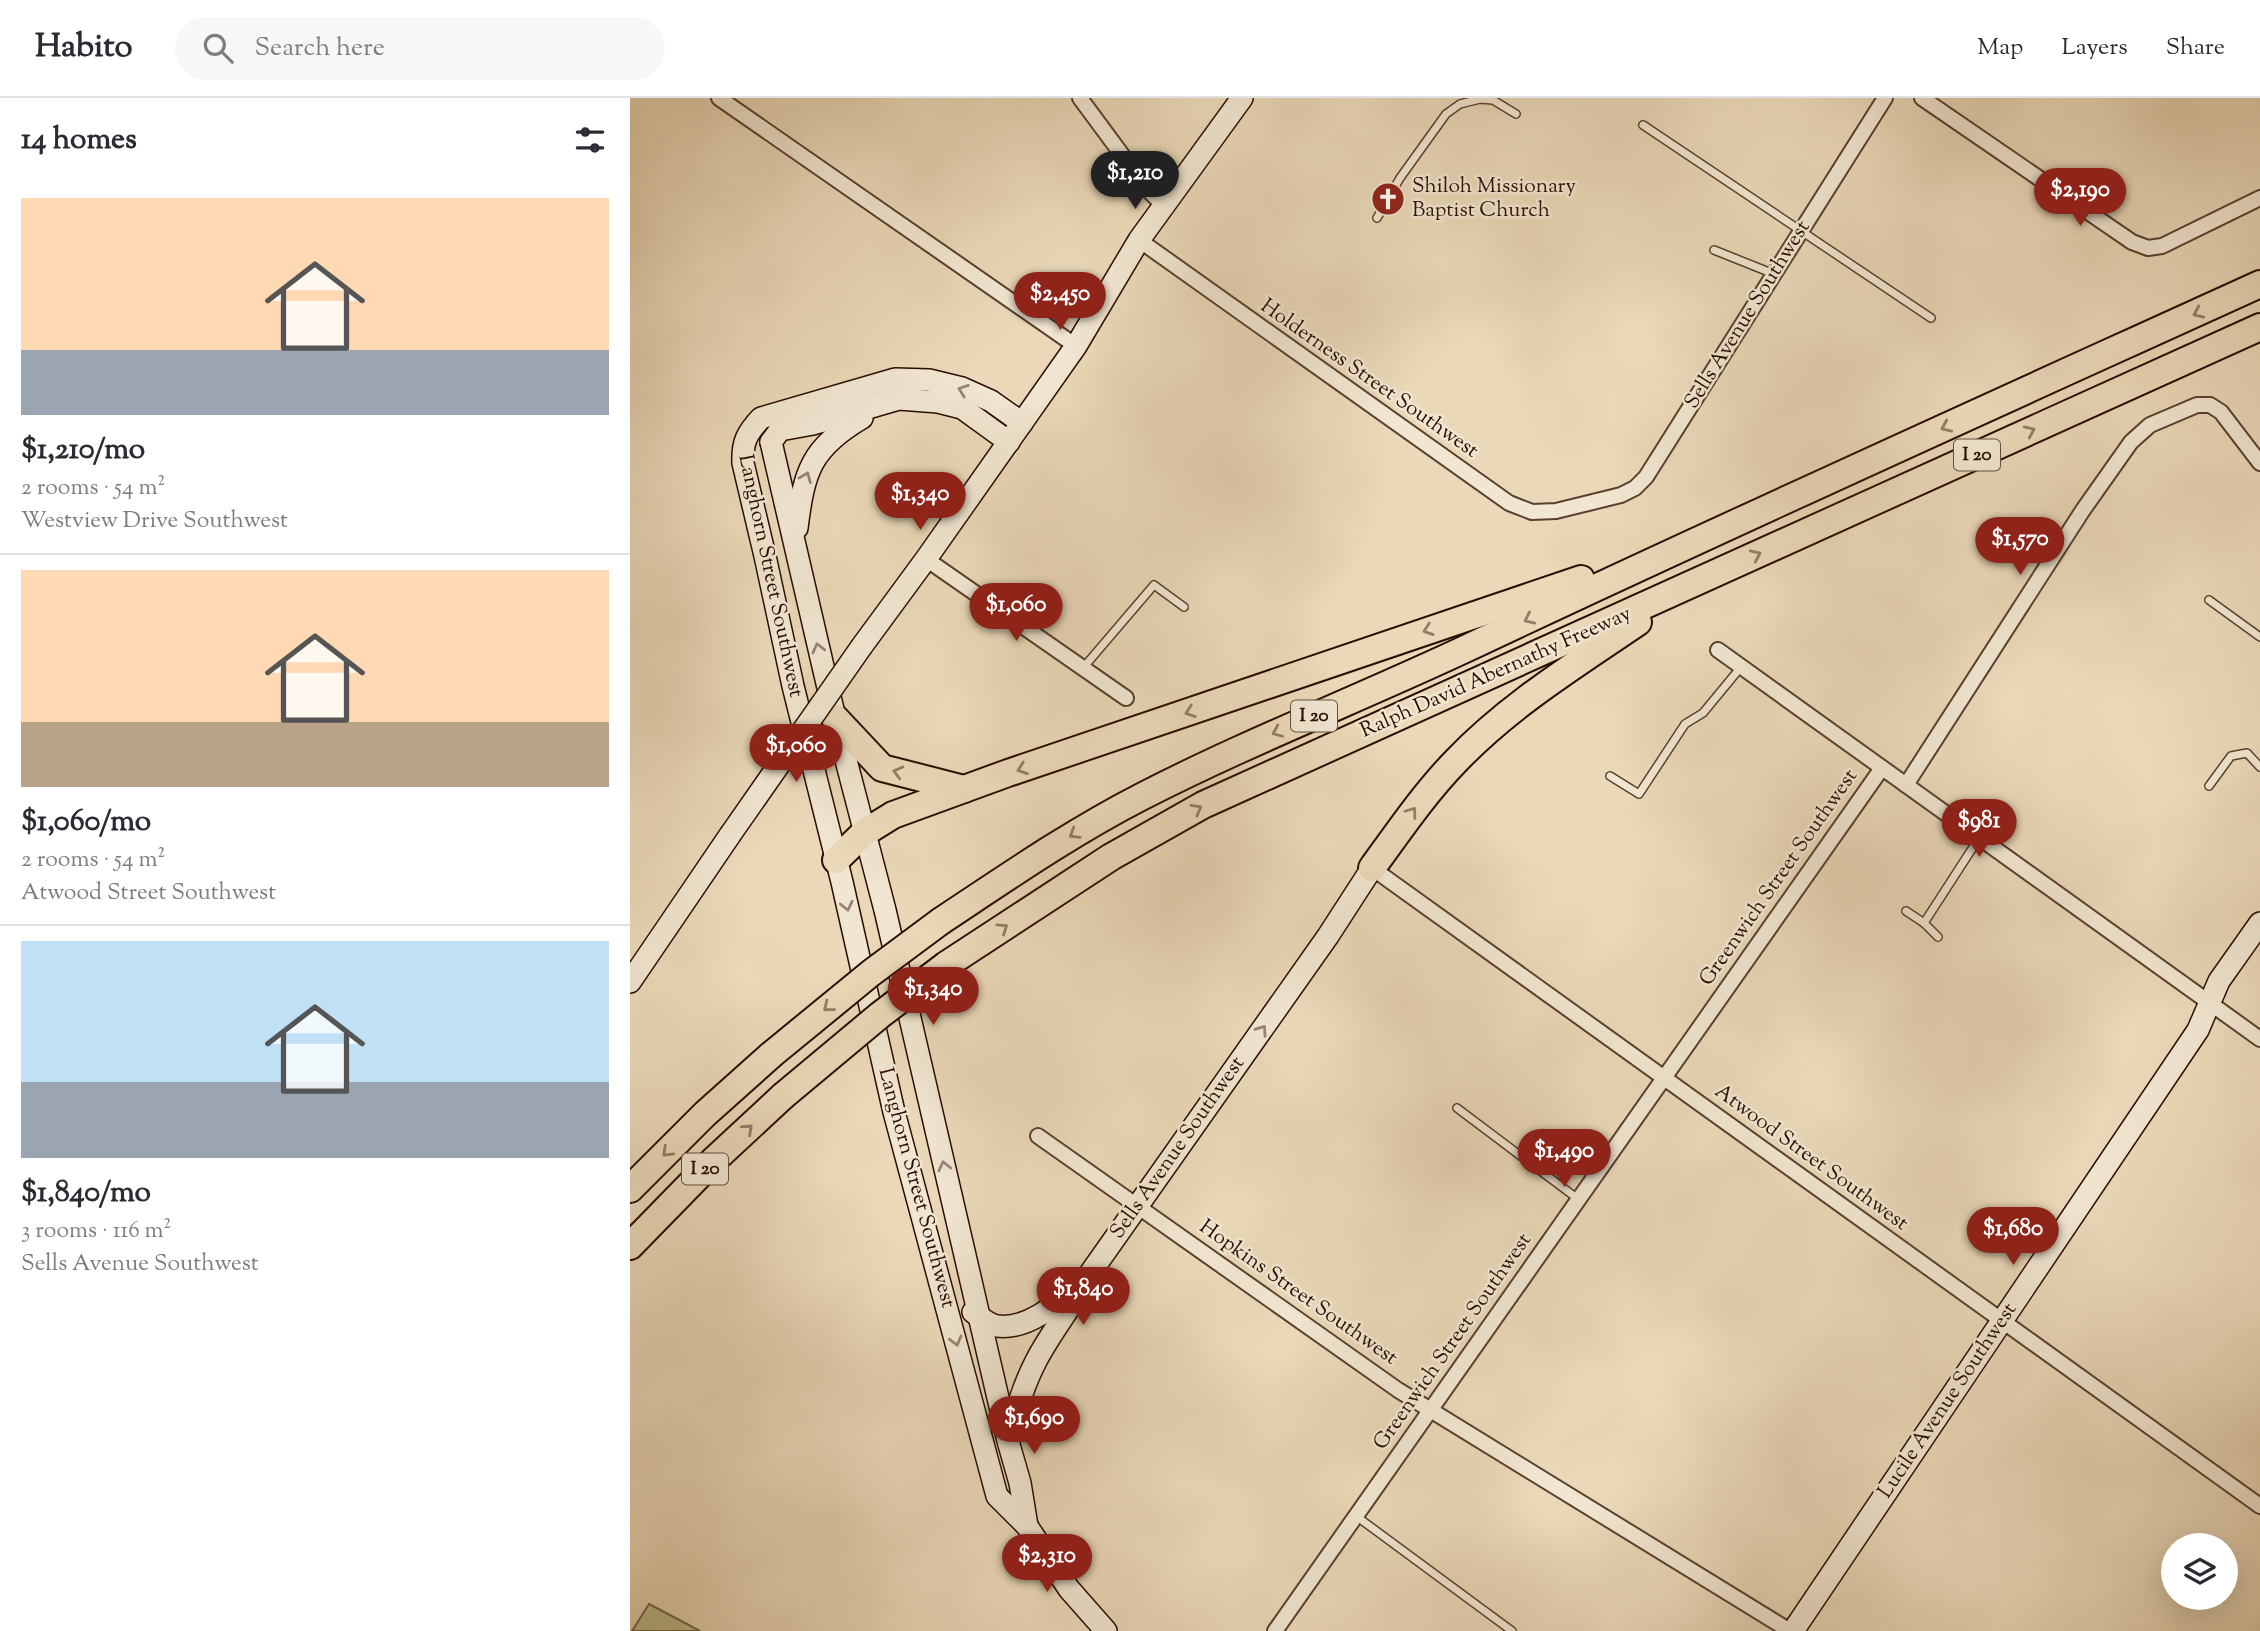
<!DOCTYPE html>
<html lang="en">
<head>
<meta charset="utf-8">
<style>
	body { margin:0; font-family:"Sorts Mill Goudy",serif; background:#f7f7f7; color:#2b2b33; height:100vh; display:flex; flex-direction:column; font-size:26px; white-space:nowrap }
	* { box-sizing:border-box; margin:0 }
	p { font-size:23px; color:#7c7c81 }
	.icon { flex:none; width:38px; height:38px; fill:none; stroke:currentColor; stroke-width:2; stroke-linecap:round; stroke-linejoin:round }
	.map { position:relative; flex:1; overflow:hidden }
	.drawer { display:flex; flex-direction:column; background:#fff; width:630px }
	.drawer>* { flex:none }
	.fabs { position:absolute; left:1531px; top:1435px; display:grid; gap:14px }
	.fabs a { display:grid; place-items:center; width:77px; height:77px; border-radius:50%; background:#fff; box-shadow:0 7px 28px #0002; font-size:35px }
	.price { position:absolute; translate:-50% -60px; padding:0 16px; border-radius:24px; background:#8f2418; color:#fff; font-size:23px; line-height:46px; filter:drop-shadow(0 2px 4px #0008) }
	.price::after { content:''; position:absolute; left:50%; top:42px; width:21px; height:16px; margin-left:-10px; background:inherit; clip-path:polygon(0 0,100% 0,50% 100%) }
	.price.selected { background:#222; color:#fff }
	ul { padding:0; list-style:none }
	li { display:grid; align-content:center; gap:14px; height:371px; padding:0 21px }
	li+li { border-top:2px solid #e1e1e2 }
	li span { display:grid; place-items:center; height:217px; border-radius:0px; color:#555 }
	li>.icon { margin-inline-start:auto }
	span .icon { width:126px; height:126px; fill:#fffc; stroke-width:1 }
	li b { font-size:30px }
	h2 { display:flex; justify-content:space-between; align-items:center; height:84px; padding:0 21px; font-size:30px }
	header { display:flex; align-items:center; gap:42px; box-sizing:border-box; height:98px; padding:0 35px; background:#fff; border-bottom:2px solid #e1e1e2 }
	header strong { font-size:33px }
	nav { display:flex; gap:38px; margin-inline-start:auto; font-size:24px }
	.search { width:490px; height:63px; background:#f7f7f7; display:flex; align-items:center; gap:18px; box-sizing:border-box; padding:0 24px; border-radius:38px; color:#7c7c81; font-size:26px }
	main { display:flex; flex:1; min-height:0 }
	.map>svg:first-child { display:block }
	.green { fill:#bcbd8b; stroke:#726546; stroke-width:2 }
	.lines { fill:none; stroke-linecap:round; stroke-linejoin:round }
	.lane-casing { stroke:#59402e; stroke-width:10 }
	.street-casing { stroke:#59402e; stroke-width:18 }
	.secondary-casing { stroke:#290d00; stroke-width:24 }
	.highway-casing { stroke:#290d00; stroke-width:30 }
	.lane { stroke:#f1e6d1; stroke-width:7 }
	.street { stroke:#f1e6d1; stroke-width:14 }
	.secondary { stroke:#f1e6d1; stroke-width:21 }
	.highway { stroke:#ead8b8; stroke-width:26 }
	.secondary-bridge-casing { stroke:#290d00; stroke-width:24; stroke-linecap:butt }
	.highway-bridge-casing { stroke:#290d00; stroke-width:30; stroke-linecap:butt }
	.secondary-bridge { stroke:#f1e6d1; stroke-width:21 }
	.highway-bridge { stroke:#ead8b8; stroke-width:26 }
	.oneway { stroke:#937d65 }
	.oneway2 { stroke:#978473 }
	.labels { text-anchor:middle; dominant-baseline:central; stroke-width:5; stroke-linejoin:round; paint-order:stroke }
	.shield { fill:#f1e6d1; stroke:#654e3f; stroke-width:2 }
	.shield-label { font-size:19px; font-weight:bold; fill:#290d00 }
	.poi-label { font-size:21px; fill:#290d00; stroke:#f1e6d1; text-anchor:start }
	.street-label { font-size:21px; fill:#290d00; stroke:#f1e6d1 }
</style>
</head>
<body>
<header>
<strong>Habito</strong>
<div class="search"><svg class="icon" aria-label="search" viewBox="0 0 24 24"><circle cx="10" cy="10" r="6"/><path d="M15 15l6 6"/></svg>Search here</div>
<nav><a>Map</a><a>Layers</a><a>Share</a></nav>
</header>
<main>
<section class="drawer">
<h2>14 homes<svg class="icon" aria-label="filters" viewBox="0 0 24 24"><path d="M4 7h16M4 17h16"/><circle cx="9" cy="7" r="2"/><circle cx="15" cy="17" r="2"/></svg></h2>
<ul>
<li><span style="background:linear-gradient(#ffd9b3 70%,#9aa5b1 0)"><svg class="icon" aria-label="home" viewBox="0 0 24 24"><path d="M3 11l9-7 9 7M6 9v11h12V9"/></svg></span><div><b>$1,210/mo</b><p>2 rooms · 54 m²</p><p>Westview Drive Southwest</p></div></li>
<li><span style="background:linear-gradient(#ffd9b3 70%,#b9a48a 0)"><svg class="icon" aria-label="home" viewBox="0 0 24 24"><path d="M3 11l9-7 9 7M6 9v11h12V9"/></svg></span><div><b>$1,060/mo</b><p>2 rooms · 54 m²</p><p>Atwood Street Southwest</p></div></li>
<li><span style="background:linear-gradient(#bfe0f5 65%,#9aa5b1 0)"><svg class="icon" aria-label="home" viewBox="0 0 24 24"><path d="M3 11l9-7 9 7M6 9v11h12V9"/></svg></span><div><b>$1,840/mo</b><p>3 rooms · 116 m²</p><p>Sells Avenue Southwest</p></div></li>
</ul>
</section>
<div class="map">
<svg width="1630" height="1533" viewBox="0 0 1630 1533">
	<rect width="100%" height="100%" fill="#ead8b8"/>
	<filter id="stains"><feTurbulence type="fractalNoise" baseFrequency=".00286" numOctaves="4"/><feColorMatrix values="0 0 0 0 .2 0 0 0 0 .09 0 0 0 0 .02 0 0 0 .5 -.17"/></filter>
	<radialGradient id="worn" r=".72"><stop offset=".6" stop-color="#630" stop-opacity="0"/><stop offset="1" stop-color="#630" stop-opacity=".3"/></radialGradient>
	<polygon class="green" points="19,1506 70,1533 2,1533"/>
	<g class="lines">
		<defs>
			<g id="lane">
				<polyline points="1013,27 1301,220"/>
				<polyline points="747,120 770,80 816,16 830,6 850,1 863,2 886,16"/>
				<polyline points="1084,152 1144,176"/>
				<polyline points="1579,502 1630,539"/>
				<polyline points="453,570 524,487 554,509"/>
				<polyline points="980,678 1009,696 1055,626 1073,615 1111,569"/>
				<polyline points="1579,688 1601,658 1617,655 1630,669"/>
				<polyline points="1276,813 1294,825"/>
				<polyline points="1308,839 1294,825 1349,740"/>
				<polyline points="827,1010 948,1101"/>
				<polyline points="726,1418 882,1533"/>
			</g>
			<g id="street">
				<polyline points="89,0 446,248"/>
				<polyline points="450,0 518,92 534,108"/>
				<polyline points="1292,0 1502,144 1518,150 1532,148 1630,100"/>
				<polyline points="509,142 879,405 902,414 926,413 991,397 1005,390 1016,379 1255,0"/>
				<polyline points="296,461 496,600"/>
				<polyline points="1088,552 1630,941"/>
				<polyline points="1276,687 1453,412 1501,344 1520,327 1567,307 1580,307 1591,314 1630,365"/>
				<polyline points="742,770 1630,1408"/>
				<polyline points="408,1038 768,1292 1160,1533"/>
				<polyline points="645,1533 1252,670"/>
			</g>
			<g id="secondary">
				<path d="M392 325 361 303 332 290 299 282 265 281 131 320C117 335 112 344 113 365L135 458 163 588 212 784 264 1014 367 1398 397 1428 439 1491 476 1533"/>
				<polyline points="141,344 205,620 255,812 378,1343 390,1385 397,1428"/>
				<polyline points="141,344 150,332 183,326 269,301 308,304 332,310 379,344"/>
				<path d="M167 430C174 373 181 350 232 320"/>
				<polyline points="232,548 296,461 446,248 509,142 612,0"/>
				<polyline points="0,884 100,737"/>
				<path d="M343 1214C350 1219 359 1227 367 1228 399 1232 426 1206 448 1186"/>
				<path d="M378 1341C386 1314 393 1288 406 1263 422 1232 445 1205 461 1174L698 838 742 770"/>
				<polyline points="1163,1533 1568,932 1589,883 1630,825"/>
			</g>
			<g id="highway">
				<polyline points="205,620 252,670 334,691"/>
				<polyline points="206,762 234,735 263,717 378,675 951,481"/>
				<path d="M742 770C769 733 794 696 825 664 878 608 945 567 1008 524"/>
				<path d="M311 823C376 780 441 735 511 699 616 645 726 602 833 552 1097 427 1364 307 1630 186"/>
				<polyline points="316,867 481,759 573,707 1630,229"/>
				<polyline points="0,1091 75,1016 141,957"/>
				<polyline points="0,1148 83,1063 153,998"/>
			</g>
		</defs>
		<use href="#lane" class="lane-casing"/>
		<use href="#street" class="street-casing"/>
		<use href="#secondary" class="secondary-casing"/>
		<use href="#highway" class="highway-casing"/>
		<use href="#lane" class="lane"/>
		<use href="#street" class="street"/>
		<use href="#secondary" class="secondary"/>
		<use href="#highway" class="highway"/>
		<defs>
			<polyline id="secondary-bridge" points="100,737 232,548"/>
			<g id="highway-bridge">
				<polyline points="141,957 241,875 311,823"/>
				<polyline points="153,998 250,917 316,867"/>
			</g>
		</defs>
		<use href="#secondary-bridge" class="secondary-bridge-casing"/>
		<use href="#highway-bridge" class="highway-bridge-casing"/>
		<use href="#secondary-bridge" class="secondary-bridge"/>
		<use href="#highway-bridge" class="highway-bridge"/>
	</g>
	<defs><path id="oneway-chevron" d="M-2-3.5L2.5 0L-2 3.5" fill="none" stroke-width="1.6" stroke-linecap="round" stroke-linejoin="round" transform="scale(1.75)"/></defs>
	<g class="oneway">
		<use href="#oneway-chevron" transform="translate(1568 215) rotate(156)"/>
		<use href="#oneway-chevron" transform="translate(1316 329) rotate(156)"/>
		<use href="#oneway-chevron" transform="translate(1400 333) rotate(-24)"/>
		<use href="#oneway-chevron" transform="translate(1126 457) rotate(-24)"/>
		<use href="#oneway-chevron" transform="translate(899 521) rotate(155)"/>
		<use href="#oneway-chevron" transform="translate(798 532) rotate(161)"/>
		<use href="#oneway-chevron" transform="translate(560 614) rotate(161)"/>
		<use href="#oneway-chevron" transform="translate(647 634) rotate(157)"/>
		<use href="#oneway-chevron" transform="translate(392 671) rotate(161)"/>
		<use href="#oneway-chevron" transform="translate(268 674) rotate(-165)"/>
		<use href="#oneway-chevron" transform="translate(567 711) rotate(-29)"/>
		<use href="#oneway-chevron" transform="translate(782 714) rotate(-54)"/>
		<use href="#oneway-chevron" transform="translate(444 736) rotate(149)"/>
		<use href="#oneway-chevron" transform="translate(373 830) rotate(-34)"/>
		<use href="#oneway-chevron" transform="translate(198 909) rotate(141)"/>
		<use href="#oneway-chevron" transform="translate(118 1031) rotate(-43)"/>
		<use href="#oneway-chevron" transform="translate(37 1054) rotate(136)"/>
	</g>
	<g class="oneway2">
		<use href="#oneway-chevron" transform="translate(333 292) rotate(-160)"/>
		<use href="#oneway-chevron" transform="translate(176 379) rotate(-68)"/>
		<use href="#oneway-chevron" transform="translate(188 550) rotate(-104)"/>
		<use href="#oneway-chevron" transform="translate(217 808) rotate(77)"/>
		<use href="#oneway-chevron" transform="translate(632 932) rotate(-55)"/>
		<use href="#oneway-chevron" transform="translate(314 1068) rotate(-103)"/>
		<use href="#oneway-chevron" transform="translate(326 1243) rotate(75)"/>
	</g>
	<defs>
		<symbol id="church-disc" viewBox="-11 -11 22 22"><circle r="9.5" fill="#8f2418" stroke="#f1e6d1"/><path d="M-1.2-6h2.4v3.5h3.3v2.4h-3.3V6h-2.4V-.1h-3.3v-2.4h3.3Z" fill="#fff"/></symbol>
	</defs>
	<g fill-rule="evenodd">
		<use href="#church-disc" x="739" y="82" width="38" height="38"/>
	</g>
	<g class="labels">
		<g class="shield">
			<rect x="1324" y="341.5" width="46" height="31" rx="5"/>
			<rect x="661" y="602.5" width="46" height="31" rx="5"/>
			<rect x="52" y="1055.5" width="46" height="31" rx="5"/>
		</g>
		<g class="shield-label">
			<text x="1347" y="357">I 20</text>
			<text x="684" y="618">I 20</text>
			<text x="75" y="1071">I 20</text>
		</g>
		<g class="poi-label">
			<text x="782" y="89">Shiloh Missionary<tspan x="782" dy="24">Baptist Church</tspan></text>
		</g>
		<g class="street-label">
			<text transform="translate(1118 217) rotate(-58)">Sells Avenue Southwest</text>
			<text transform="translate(739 281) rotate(35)">Holderness Street Southwest</text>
			<text transform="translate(140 478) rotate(78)">Langhorn Street Southwest</text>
			<text transform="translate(866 575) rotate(-24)">Ralph David Abernathy Freeway</text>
			<text transform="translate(1149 780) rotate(-55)">Greenwich Street Southwest</text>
			<text transform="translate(548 1050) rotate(-55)">Sells Avenue Southwest</text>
			<text transform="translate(1181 1060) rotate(36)">Atwood Street Southwest</text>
			<text transform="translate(286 1090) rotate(75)">Langhorn Street Southwest</text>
			<text transform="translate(668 1195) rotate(35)">Hopkins Street Southwest</text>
			<text transform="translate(823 1244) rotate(-55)">Greenwich Street Southwest</text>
			<text transform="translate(1318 1303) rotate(-56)">Lucile Avenue Southwest</text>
		</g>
	</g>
	<rect width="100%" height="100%" filter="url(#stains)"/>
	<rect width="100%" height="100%" fill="url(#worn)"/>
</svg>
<div class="fabs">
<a><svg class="icon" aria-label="layers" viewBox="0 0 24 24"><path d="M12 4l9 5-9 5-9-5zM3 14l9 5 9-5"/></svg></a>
</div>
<b class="price selected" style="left:505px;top:113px">$1,210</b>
<b class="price" style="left:1450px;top:130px">$2,190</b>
<b class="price" style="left:430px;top:234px">$2,450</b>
<b class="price" style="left:290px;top:434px">$1,340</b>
<b class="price" style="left:1390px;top:479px">$1,570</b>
<b class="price" style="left:386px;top:545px">$1,060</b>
<b class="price" style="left:166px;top:686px">$1,060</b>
<b class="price" style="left:1349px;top:761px">$981</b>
<b class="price" style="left:303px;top:929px">$1,340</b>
<b class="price" style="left:934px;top:1091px">$1,490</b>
<b class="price" style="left:1383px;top:1169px">$1,680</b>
<b class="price" style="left:453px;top:1229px">$1,840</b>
<b class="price" style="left:404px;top:1358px">$1,690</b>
<b class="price" style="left:417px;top:1496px">$2,310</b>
</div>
</main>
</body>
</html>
